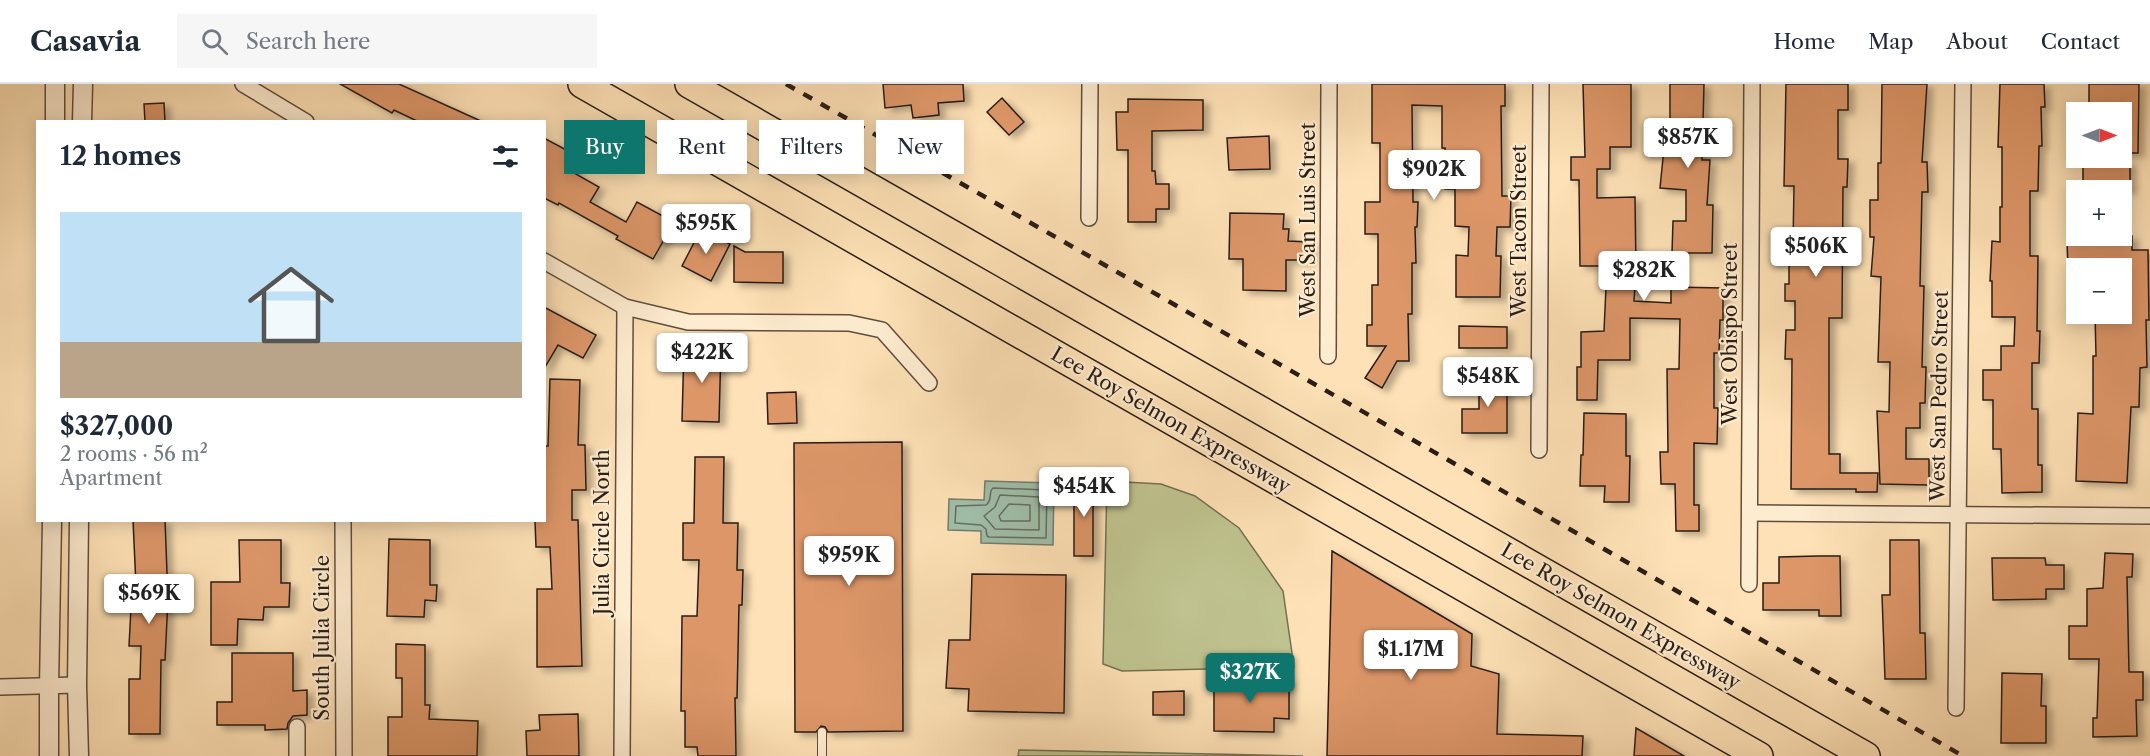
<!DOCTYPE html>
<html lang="en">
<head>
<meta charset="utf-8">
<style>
	body { margin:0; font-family:"Libre Caslon Text",serif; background:#f6f6f7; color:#1f2937; height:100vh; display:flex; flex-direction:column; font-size:22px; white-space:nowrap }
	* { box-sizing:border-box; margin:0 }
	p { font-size:20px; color:#747a83 }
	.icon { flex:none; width:33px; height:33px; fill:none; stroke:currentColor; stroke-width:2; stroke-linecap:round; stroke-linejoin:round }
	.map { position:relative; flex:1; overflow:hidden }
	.sheet { position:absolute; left:36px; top:36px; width:510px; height:402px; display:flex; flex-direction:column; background:#fff; border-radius:0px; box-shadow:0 3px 15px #0003 }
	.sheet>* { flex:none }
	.guide { position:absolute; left:564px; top:36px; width:570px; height:54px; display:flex; gap:12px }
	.needle { width:39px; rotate:90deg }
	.buttons { position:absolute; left:2066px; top:18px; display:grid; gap:12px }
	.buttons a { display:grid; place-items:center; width:66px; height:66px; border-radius:0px; background:#fff; box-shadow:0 3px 15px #0003; font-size:30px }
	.price { position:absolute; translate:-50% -51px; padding:0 14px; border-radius:6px; background:#fff; color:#222; font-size:20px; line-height:39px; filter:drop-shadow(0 2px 3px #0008) }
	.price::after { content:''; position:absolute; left:50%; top:36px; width:18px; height:14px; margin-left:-9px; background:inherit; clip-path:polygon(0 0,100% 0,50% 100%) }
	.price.current { background:#0f766e; color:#fff }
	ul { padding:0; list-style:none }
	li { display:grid; align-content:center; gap:12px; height:318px; padding:0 24px }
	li+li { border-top:2px solid #e0e1e3 }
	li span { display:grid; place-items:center; height:186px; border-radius:0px; color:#555 }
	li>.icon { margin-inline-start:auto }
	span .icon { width:108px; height:108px; fill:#fffc; stroke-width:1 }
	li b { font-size:26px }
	h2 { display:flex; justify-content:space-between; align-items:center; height:72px; padding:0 24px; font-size:26px }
	.tag { padding:0 21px; border-radius:0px; background:#fff; box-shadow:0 3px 15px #0003; font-size:21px; line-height:54px }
	.tag.current { background:#0f766e; color:#fff }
	header { display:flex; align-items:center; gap:36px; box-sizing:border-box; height:84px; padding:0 30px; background:#fff; border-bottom:2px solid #e0e1e3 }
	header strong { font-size:28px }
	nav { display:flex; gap:33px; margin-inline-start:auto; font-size:21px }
	.search { width:420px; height:54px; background:#f6f6f7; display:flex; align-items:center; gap:15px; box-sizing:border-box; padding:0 21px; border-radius:0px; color:#747a83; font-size:22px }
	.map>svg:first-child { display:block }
	.green { fill:#bfc38f; stroke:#747052; stroke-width:1.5 }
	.water { fill:#a0beaa; stroke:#717e6f; stroke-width:1.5 }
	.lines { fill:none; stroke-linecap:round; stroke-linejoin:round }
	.shore { stroke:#656e60; stroke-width:1.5 }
	.building { fill:#dc9668; stroke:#2a1d16; stroke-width:1.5; filter:url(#shadow) }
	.service-casing { stroke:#5f4e3e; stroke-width:10 }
	.minor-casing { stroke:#5f4e3e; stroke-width:18 }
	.tertiary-casing { stroke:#5f4e3e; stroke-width:21 }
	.motorway-casing { stroke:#2a1d16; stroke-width:30 }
	.service { stroke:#feecd0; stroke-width:8 }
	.minor { stroke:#feecd0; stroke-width:15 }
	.tertiary { stroke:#feecd0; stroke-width:18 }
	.motorway { stroke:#fee1b6; stroke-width:27 }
	.rail { stroke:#2a1d16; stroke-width:4.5; stroke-dasharray:10 10; stroke-linecap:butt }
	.labels { text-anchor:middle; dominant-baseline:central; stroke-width:4.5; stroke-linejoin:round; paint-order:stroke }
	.street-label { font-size:20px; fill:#2a1d16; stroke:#feecd0 }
</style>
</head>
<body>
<header>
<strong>Casavia</strong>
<div class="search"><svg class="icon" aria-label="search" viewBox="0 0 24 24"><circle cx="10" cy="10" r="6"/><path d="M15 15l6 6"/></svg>Search here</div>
<nav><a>Home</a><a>Map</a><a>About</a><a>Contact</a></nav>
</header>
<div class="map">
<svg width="2150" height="672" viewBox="0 0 2150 672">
	<defs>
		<filter id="shadow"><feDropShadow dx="6" dy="4" stdDeviation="3" flood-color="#0004"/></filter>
	</defs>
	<rect width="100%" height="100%" fill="#fee1b6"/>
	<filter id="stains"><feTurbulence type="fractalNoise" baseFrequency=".00333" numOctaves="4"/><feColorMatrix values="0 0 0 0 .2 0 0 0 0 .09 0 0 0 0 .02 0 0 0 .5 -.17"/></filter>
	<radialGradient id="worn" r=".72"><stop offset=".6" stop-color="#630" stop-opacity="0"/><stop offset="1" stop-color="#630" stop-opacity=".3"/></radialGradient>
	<g class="green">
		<polygon points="1107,397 1161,400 1195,412 1239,444 1283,507 1294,583 1122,587 1103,580"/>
		<polygon points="1019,666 1303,672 1018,672"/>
	</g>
	<polygon class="water" points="985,397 1054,399 1053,461 981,459 981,447 948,446 949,415 984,416"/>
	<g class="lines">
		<g class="shore">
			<path d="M993 404 1047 406 1046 454 989 453 987 452 986 445 981 441 955 439 956 422 986 421C993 416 988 408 993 404Z"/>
			<polygon points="1000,411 1039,413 1039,446 995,445 984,432 995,423"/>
			<polygon points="1009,420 1030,421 1030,437 1001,437 999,432"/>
		</g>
	</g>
	<g class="building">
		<polygon points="340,0 399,0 483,38 419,38 394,26 392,29"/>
		<polygon points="883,0 963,0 964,17 938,19 939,31 913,34 911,21 885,24"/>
		<polygon points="1372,0 1505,0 1505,22 1501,22 1502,112 1511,112 1510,143 1497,143 1496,172 1501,172 1500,213 1456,213 1456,171 1468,172 1469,143 1455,142 1455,105 1445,105 1445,64 1442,64 1442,22 1412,21 1413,118 1418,118 1417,143 1415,143 1416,179 1412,179 1412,230 1408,230 1409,277 1397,277 1382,304 1365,294 1386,262 1367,262 1367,241 1372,241 1372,201 1378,201 1378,150 1365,150 1365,118 1380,118 1380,59 1372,59"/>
		<polygon points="1583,0 1631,0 1631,63 1610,63 1610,85 1597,85 1597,114 1635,113 1636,186 1634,217 1671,219 1671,203 1723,204 1723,236 1720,236 1719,269 1714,269 1714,324 1718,324 1717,360 1694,359 1694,421 1699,421 1699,447 1676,447 1675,400 1661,400 1660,368 1668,368 1667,285 1679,285 1680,235 1630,234 1630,276 1598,276 1597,316 1577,316 1577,283 1581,283 1581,248 1604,247 1607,182 1580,182 1579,96 1571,96 1571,73 1585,73"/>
		<polygon points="1670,0 1704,0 1702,76 1710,76 1707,121 1713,121 1712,169 1672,169 1673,137 1686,137 1686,106 1660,104 1663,74 1664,39 1670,39"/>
		<polygon points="1786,0 1848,0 1848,26 1838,26 1838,75 1848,75 1847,103 1843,103 1842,234 1829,234 1829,370 1840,370 1840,389 1878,389 1877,408 1856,408 1856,405 1791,405 1792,275 1785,275 1786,246 1795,246 1795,217 1785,217 1785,200 1789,200 1789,159 1793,159 1794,102 1784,102"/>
		<polygon points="1882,0 1927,0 1922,78 1927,78 1928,108 1922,108 1920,202 1924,202 1922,283 1926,283 1925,319 1920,319 1920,344 1906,344 1906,375 1929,375 1929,401 1880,400 1877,327 1889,328 1890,278 1878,278 1881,193 1871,192 1874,153 1870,153 1870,116 1878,116 1878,79 1881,79"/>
		<polygon points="2000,0 2044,0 2045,23 2041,23 2042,62 2039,62 2038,107 2030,107 2030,172 2038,172 2037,247 2040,247 2039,279 2032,279 2032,325 2038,325 2038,381 2042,381 2042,408 2002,409 2001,365 1993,365 1993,316 1983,316 1983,286 2001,286 2001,262 2014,262 2015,233 1992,233 1992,197 1990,197 1992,157 2000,158 2000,123 2002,123 2002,63 1998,63"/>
		<polygon points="2089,0 2139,0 2138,69 2121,69 2121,28 2089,28"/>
		<polygon points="1002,14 1024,38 1009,51 987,28"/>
		<polygon points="1128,15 1203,16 1203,46 1152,47 1152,87 1155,87 1156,100 1169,100 1169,125 1156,125 1156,138 1128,138 1128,66 1117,66 1116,28 1128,28"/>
		<polygon points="164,19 165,38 145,38 144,20"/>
		<polygon points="580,43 595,50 574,89 599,103 590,118 626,138 637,118 674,138 653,175 616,155 618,152 559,119 558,121 544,114 544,54 568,67"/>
		<polygon points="1269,52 1270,85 1229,86 1227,54"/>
		<rect x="2083" y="78" width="47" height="28"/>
		<polygon points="1230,129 1284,130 1283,145 1289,145 1288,157 1310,158 1309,176 1286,176 1286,207 1243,206 1243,175 1229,175"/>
		<polygon points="701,145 730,160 711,197 682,182"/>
		<polygon points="2090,152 2132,152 2132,166 2148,166 2149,236 2146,236 2147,283 2140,284 2139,323 2131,323 2127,399 2076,397 2078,329 2093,330 2093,272 2096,272 2095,230 2121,230 2121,184 2068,185 2067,157 2090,156"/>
		<polygon points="734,162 745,168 783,168 783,199 734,198"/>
		<polygon points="544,223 596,251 583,274 558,261 544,285"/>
		<polygon points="1459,242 1507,243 1507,264 1459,264"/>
		<polygon points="684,263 721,264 719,338 682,337"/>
		<polygon points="1479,292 1507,292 1507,349 1462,349 1462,325 1479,325"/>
		<polygon points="550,295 580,296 578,361 585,361 586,406 572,406 572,436 578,436 582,582 537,583 537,505 552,505 550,463 536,463 535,437 544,437 544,362 548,362"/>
		<polygon points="796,308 797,339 768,340 767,309"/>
		<polygon points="1584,329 1626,330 1626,372 1630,372 1629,418 1604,418 1605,402 1580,402 1581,371 1583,371"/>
		<polygon points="902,358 903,647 828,648 825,643 821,642 816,648 795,648 794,359"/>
		<polygon points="695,373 724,373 723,439 738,439 737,486 743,486 742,521 739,521 737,614 735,614 736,672 698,672 697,663 685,663 685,627 681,627 682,532 697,532 699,476 683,476 683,439 694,439"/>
		<rect x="1074" y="396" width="19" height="76"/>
		<polygon points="133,436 165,436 168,515 165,576 161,576 160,650 129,650 129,595 140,595 141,562 129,562 131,524 137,524"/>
		<polygon points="389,455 430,456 430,501 437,501 436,517 425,516 424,533 387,532"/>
		<polygon points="239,456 281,456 281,499 290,499 289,523 264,523 263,536 238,535 237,561 211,561 211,498 240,498"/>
		<polygon points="1890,456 1919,456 1920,549 1925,549 1926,595 1885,595 1882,511 1890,511"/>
		<polygon points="1332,467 1472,550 1471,582 1499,590 1497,650 1583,652 1582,672 1327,672"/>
		<polygon points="2105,469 2133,470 2132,493 2127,493 2129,588 2143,588 2143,616 2136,616 2137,652 2093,653 2093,634 2097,634 2099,575 2069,575 2069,542 2087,542 2087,505 2103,504"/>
		<polygon points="1818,472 1840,472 1841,532 1819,532 1819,526 1763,526 1763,499 1779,499 1779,473"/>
		<polygon points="1992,474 2045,474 2046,481 2064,481 2064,505 2046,505 2046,515 1993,516"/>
		<polygon points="972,490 1066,491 1064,629 968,627 969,605 946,604 949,556 970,556"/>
		<polygon points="396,560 425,561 425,621 430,621 429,635 478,637 477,672 388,672 388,633 402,633 402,594 396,594"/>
		<polygon points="232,569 293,569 293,607 307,606 307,631 293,632 288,639 287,645 265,646 265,641 217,641 217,618 232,618"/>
		<polygon points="2002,589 2042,590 2041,622 2046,622 2046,659 2001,659"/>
		<polygon points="1214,594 1289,594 1289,635 1274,634 1274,648 1214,647"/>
		<polygon points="1184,607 1184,631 1153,631 1153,608"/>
		<polygon points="578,630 579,672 527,672 526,647 540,646 539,631"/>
		<polygon points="1636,644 1684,672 1634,672"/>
	</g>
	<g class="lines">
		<defs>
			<polyline id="service" points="822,648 822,672"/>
			<g id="minor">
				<polyline points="243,0 306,38"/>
				<polyline points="1089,134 1090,0"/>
				<polyline points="544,177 625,223 688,238 849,239 882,246 929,299"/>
				<polyline points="1328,272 1329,0"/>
				<polyline points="1539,366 1541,0"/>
				<polyline points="1750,429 2150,432"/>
				<polyline points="343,436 344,672"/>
				<polyline points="1749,500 1752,0"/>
				<polyline points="0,603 77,601"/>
				<polyline points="1956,624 1963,0"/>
				<polyline points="297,643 297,672"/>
				<polyline points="622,672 625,223"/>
			</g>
			<g id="tertiary">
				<polyline points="55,0 55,38"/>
				<polyline points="82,38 83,0"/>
				<polyline points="79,436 77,601 79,672"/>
				<polyline points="49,672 49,603 52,436"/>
			</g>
			<g id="motorway">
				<polyline points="582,0 1759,672"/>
				<polyline points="689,0 1866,672"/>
			</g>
		</defs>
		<use href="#service" class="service-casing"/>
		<use href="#minor" class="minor-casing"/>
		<use href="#tertiary" class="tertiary-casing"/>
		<use href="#motorway" class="motorway-casing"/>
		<use href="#service" class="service"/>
		<use href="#minor" class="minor"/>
		<use href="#tertiary" class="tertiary"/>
		<use href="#motorway" class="motorway"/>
		<polyline class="rail" points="786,0 1545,431 1963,672"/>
	</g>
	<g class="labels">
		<g class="street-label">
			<text transform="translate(1308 136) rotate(-90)">West San Luis Street</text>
			<text transform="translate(1519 147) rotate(-90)">West Tacon Street</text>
			<text transform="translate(1730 250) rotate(-90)">West Obispo Street</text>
			<text transform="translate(1939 312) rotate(-89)">West San Pedro Street</text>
			<text transform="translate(1171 336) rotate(30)">Lee Roy Selmon Expressway</text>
			<text transform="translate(602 448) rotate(-90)">Julia Circle North</text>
			<text transform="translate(1621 532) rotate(30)">Lee Roy Selmon Expressway</text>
			<text transform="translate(322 554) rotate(-90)">South Julia Circle</text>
		</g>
	</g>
	<rect width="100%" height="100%" filter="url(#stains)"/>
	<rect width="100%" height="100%" fill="url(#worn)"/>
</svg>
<div class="buttons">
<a><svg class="needle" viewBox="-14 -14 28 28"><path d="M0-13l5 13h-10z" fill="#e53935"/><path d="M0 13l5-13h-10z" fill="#747a83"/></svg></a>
<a>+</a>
<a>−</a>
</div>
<b class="price" style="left:1688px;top:85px">$857K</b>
<b class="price" style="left:1434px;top:117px">$902K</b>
<b class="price" style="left:706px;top:171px">$595K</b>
<b class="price" style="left:1816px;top:194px">$506K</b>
<b class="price" style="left:1644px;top:218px">$282K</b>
<b class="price" style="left:702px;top:300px">$422K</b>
<b class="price" style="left:1488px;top:324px">$548K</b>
<b class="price" style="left:1084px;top:434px">$454K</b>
<b class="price" style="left:849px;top:503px">$959K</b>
<b class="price" style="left:149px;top:541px">$569K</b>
<b class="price" style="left:1411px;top:597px">$1.17M</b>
<b class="price current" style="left:1250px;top:620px">$327K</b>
<div class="guide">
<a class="tag current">Buy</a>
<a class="tag">Rent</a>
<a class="tag">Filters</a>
<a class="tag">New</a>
</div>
<section class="sheet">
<h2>12 homes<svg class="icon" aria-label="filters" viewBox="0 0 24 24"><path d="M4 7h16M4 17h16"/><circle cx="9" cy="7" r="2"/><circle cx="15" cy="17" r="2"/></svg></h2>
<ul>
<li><span style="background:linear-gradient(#bfe0f5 70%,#b9a48a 0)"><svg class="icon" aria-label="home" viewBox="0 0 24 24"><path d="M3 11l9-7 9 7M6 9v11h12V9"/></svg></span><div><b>$327,000</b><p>2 rooms · 56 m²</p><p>Apartment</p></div></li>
</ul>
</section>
</div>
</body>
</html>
